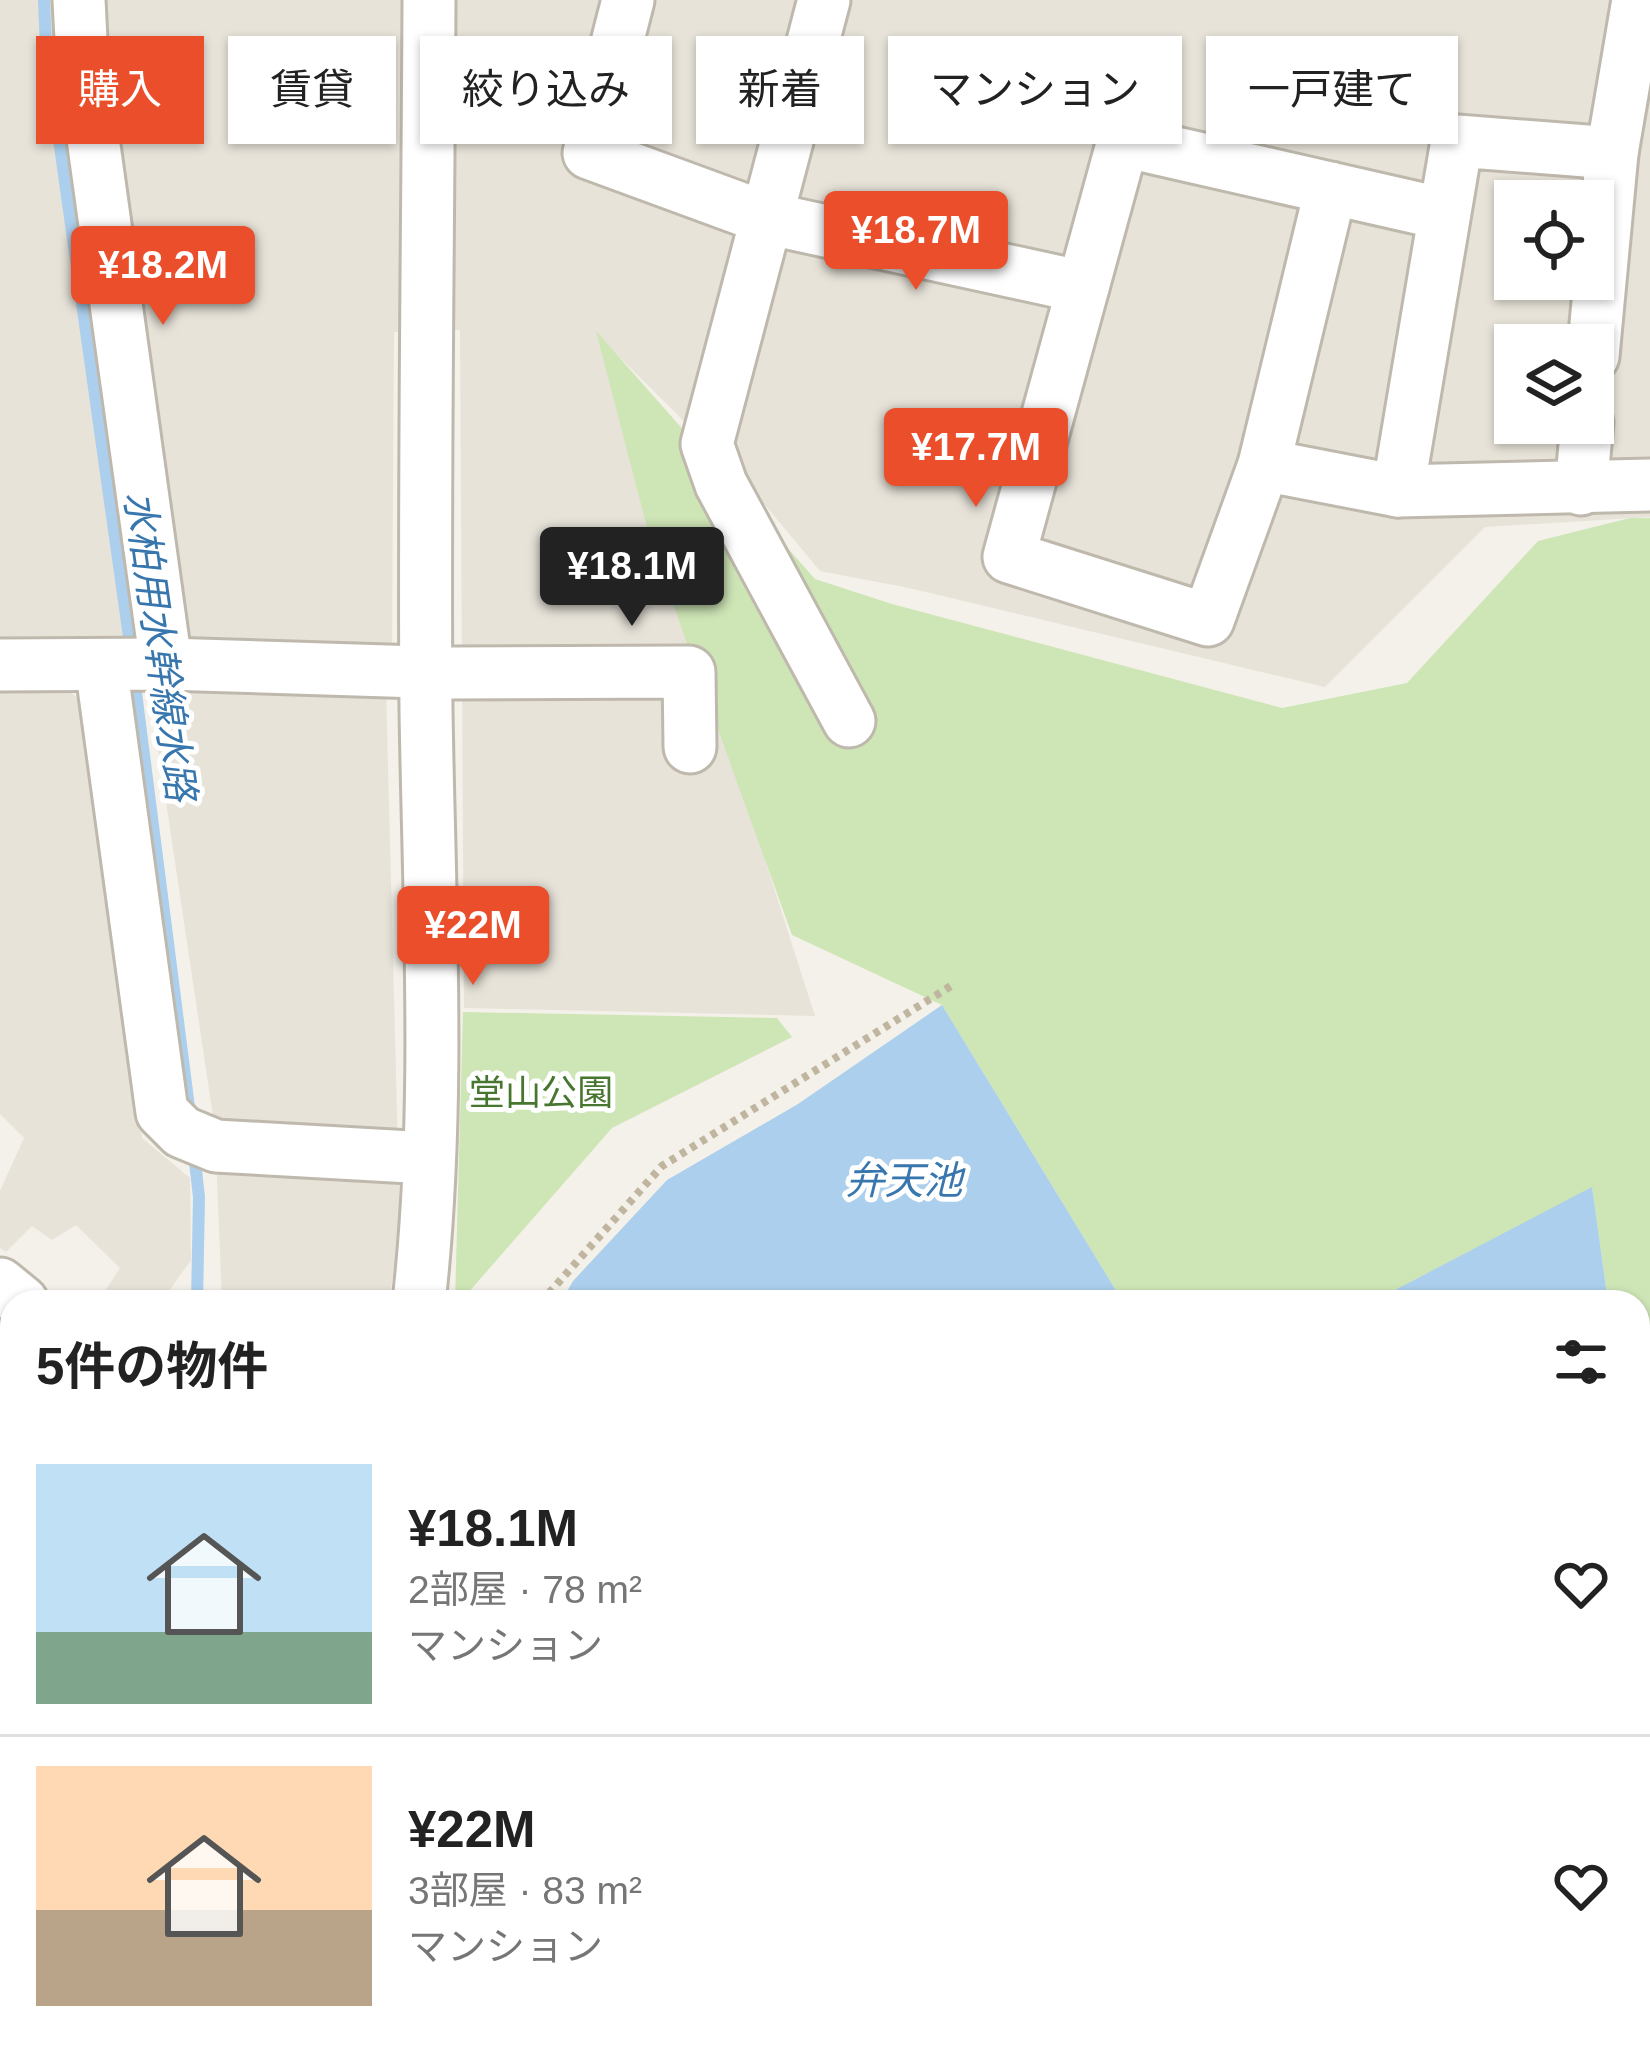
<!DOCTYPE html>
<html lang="ja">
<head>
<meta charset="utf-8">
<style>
	body { margin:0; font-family:Helvetica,"Noto Sans JP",sans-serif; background:#f2f2f2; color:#222; height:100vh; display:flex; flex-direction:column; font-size:45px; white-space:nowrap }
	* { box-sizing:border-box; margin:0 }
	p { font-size:39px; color:#767676 }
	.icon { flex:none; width:66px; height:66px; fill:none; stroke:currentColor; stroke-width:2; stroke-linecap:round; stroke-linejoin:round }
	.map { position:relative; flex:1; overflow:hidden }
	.details { position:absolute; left:0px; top:1290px; width:1650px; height:768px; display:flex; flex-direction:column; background:#fff; border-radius:36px 36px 0 0; box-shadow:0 3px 9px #0004 }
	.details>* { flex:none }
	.hud { position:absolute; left:36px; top:36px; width:1578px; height:108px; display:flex; gap:24px }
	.controls { position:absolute; left:1494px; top:180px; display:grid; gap:24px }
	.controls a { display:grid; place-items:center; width:120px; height:120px; border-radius:0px; background:#fff; box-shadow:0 3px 9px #0004; font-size:60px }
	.price { position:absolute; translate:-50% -102px; padding:0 27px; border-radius:12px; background:#eb4e2a; color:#fff; font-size:39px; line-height:78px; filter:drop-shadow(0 3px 6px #0008) }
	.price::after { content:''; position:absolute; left:50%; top:72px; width:36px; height:27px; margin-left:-18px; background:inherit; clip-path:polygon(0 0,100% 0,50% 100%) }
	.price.current { background:#222; color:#fff }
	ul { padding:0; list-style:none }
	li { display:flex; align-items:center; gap:36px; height:300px; padding:0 36px }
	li+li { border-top:3px solid #e0e0e0 }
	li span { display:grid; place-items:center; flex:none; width:336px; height:240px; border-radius:0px; color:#555 }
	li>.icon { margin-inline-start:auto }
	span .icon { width:144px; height:144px; fill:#fffc; stroke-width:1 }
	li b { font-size:51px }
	h2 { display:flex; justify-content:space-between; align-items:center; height:144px; padding:0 36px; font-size:51px }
	.pill { padding:0 42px; border-radius:0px; background:#fff; box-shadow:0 3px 9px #0004; font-size:42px; line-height:108px }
	.pill.current { background:#eb4e2a; color:#fff }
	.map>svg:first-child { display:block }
	.residential { fill:#e7e3d9; fill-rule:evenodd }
	.green { fill:#cee5b6 }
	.water { fill:#abcfec }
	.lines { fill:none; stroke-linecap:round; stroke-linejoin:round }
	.stream { stroke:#abcfec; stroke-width:12 }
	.minor-casing { stroke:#bfb9ad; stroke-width:57 }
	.path { stroke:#c0b59f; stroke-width:8; stroke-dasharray:6 6; stroke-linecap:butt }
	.minor { stroke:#fff; stroke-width:51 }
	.labels { text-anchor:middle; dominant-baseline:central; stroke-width:10; stroke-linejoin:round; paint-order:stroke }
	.park-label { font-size:36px; fill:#47762f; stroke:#fff }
	.water-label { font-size:39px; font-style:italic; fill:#3877ad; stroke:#fff }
</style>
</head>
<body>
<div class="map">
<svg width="1650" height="2058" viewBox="0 0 1650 2058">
	<rect width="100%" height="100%" fill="#f4f1ea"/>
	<g class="residential">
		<polygon points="0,0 809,0 699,436 597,335 815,1016 464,1008 460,330 394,332 392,652 0,653"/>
		<path d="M850 0H1650V517L1485 527 1325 687 909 588 820 571 726 458ZM1515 201H1593V279H1515ZM1515 345H1593V423H1515Z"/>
		<polygon points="53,681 83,701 142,1138 190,1178 191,1260 161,1302 98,1302 120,1268 76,1225 52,1240 32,1226 6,1252 0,1248 0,1191 24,1138 0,1114 0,684"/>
		<polygon points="148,681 386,688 400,1229 389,1302 222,1302 215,1130"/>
		<polygon points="0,1302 12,1312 12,1502 0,1516"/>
		<polygon points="12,1533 12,1620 0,1611 0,1549"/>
		<polygon points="0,1665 12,1673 12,1817 0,1841"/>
		<polygon points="12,1955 12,2046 281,2046 280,2058 0,2058 0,1978"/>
		<polygon points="334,2046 558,2046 572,2058 332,2058"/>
	</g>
	<g class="green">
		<polygon points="596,331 815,579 892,604 1282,708 1407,683 1538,541 1630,518 1650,518 1650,1560 1643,1560 1638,1520 1638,1302 1608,1302 1592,1188 1372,1302 1123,1302 942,1005 792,935 651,543"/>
		<polygon points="463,1012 777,1018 792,1037 612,1128 460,1302 455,1302"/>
		<polygon points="590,2046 1528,2046 1529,2058 604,2058"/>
	</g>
	<g class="water">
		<polygon points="942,1005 1123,1302 561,1302 573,1281 667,1180 798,1104"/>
		<polygon points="1592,1187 1608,1302 1372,1302"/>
		<polygon points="1638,1520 1643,1559 1650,1561 1650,1820 1638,1820"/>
	</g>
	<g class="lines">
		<g class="stream">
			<polyline points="44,0 46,47 131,651"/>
			<polyline points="134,677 190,1115"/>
			<polyline points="194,1153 199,1197 197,1302"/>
			<polyline points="0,1859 12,1836"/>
		</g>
		<defs>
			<g id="minor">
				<polyline points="79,0 82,59 166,664"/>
				<polyline points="628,0 589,153 766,218 1083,287"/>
				<polyline points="824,0 707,444 721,484 849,721"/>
				<polyline points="1331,188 1264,465 1208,620 1009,557 1123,141 1444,214"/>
				<polyline points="1593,356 1612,153 1638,0"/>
				<polyline points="1264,465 1398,491 1650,485"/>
				<polyline points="1581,489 1587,423"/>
				<polyline points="1398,491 1457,141 1612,153"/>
				<polyline points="0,665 166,664 451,673 689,672 690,747"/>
				<polyline points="101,665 162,1112 182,1132 216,1146 428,1158"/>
				<polyline points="0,1284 22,1302"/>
				<path d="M419 1302C441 1107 429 906 426 710 424 474 428 237 429 0"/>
				<polyline points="0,1645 12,1652"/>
				<polyline points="0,1942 12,1919"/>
				<polyline points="563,2046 577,2058"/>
				<polyline points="308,2058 310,2046"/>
			</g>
		</defs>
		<use href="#minor" class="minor-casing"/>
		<g class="path">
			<polyline points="541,1302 662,1166 951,986"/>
			<polyline points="0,1537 12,1520"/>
		</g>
		<use href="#minor" class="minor"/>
	</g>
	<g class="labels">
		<g class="park-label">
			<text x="541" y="1092">堂山公園</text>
		</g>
		<g class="water-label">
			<text transform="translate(160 646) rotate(82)">水柏用水幹線水路</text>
			<text x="904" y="1180">弁天池</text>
		</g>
	</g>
</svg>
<div class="controls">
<a><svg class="icon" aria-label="locate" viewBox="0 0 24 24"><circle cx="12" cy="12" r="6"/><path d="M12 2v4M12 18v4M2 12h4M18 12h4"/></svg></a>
<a><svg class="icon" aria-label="layers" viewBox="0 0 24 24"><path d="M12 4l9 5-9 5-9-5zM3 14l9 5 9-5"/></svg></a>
</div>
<b class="price" style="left:916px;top:293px">¥18.7M</b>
<b class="price" style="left:163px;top:328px">¥18.2M</b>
<b class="price" style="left:976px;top:510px">¥17.7M</b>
<b class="price current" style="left:632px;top:629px">¥18.1M</b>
<b class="price" style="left:473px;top:988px">¥22M</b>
<div class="hud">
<a class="pill current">購入</a>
<a class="pill">賃貸</a>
<a class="pill">絞り込み</a>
<a class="pill">新着</a>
<a class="pill">マンション</a>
<a class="pill">一戸建て</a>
</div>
<section class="details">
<h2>5件の物件<svg class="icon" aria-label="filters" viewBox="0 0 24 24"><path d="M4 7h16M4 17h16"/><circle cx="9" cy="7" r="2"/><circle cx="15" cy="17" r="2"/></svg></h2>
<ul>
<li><span style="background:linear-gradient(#bfe0f5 70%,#7fa58c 0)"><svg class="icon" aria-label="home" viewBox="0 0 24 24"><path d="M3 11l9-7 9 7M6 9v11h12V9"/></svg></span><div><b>¥18.1M</b><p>2部屋 · 78 m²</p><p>マンション</p></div><svg class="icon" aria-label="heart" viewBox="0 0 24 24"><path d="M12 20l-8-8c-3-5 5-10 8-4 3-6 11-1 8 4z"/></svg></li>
<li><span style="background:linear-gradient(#ffd9b3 60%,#b9a48a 0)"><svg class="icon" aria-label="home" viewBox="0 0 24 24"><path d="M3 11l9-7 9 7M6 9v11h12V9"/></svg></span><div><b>¥22M</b><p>3部屋 · 83 m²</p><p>マンション</p></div><svg class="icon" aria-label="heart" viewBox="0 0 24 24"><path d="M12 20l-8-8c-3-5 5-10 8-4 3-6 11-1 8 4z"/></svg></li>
</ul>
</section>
</div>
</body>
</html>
